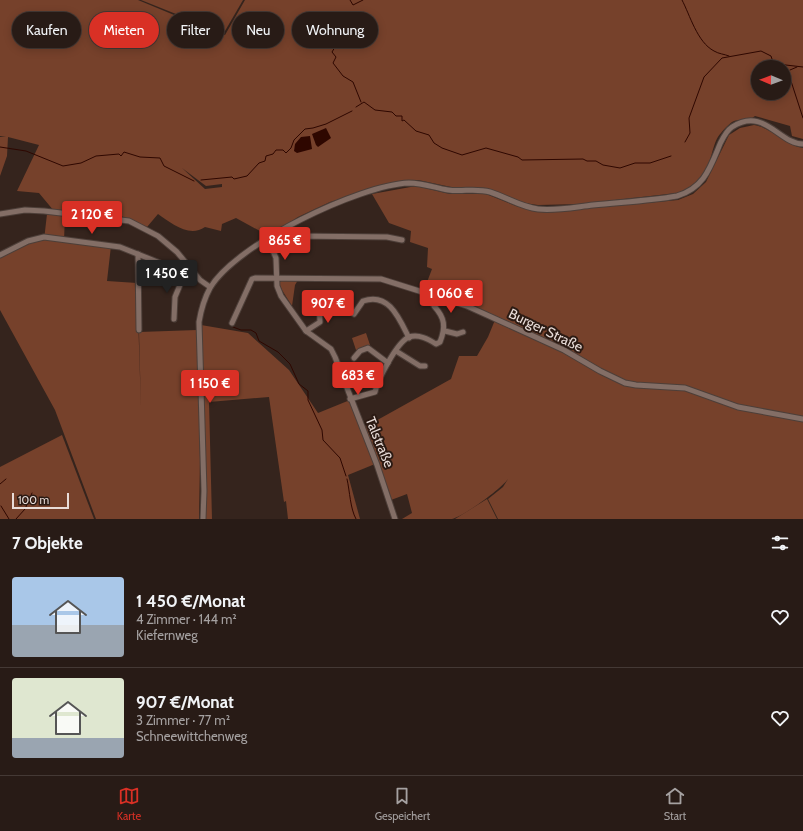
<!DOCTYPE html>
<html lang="de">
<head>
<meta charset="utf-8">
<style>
	body { margin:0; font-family:Cabin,sans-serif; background:#342823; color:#f1f3f6; height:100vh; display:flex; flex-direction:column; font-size:15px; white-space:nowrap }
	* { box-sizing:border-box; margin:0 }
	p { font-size:13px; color:#a5a1a1 }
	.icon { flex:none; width:22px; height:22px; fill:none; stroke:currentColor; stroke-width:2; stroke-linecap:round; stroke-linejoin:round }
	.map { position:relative; height:519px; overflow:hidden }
	.panel { display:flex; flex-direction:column; background:#281b16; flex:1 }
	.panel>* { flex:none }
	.guide { position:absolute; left:12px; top:12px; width:400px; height:36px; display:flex; gap:8px }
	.needle { width:26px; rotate:271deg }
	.buttons { position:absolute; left:751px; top:60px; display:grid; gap:8px }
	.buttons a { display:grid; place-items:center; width:40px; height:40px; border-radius:50%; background:#281b16; box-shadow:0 2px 10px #0003,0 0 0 1px #443935; font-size:20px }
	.scale { position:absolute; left:12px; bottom:10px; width:57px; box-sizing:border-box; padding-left:4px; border:2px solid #e8dcd8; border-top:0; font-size:11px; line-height:14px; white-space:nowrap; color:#e8dcd8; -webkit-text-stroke:3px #2b1a13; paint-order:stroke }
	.price { position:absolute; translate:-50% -34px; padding:0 9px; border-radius:4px; background:#d93025; color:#fff; font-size:13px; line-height:26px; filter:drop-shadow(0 1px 2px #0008) }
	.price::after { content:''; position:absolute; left:50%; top:24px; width:12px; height:9px; margin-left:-6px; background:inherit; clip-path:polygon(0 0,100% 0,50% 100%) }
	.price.selected { background:#222; color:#fff }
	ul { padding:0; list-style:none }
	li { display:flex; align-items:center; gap:12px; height:100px; padding:0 12px }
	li+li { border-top:1px solid #443935 }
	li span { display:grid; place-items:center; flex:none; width:112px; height:80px; border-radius:4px; color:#555 }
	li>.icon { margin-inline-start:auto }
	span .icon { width:48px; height:48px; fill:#fffc; stroke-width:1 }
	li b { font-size:17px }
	h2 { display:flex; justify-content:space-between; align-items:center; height:48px; padding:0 12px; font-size:17px }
	.pill { padding:0 14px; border-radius:18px; background:#281b16; box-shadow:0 2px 10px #0003,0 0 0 1px #443935; font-size:14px; line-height:36px }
	.pill.selected { background:#d93025; color:#fff }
	.menu { display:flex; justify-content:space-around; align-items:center; height:56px; border-top:1px solid #443935; background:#281b16; font-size:11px; color:#a5a1a1 }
	.menu a { display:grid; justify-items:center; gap:2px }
	.menu .selected { color:#d93025 }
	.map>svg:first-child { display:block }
	.green { fill:#76412b; fill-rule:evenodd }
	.water { fill:#2e0700 }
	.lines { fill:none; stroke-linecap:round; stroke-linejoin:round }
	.stream { stroke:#2e0700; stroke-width:1 }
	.minor-casing { stroke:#4d3f39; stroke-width:7 }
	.minor { stroke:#836e66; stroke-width:5 }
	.labels { text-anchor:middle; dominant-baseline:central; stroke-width:4; stroke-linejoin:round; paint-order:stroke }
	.street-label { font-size:14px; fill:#e8dcd8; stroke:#2b1a13 }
</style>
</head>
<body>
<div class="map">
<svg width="803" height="519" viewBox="0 0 803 519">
	<rect width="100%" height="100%" fill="#35241d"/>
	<g class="green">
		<path d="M0 0H138L215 32 225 35 245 0H803V139L792 136 790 126 755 116C749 122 739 118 732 122 728 125 724 129 721 133 716 138 714 146 712 153 707 172 696 187 677 193L580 204 538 205 524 203 485 188 451 187 418 180 399 182 330 202 298 217 269 236 236 218 222 224 221 231 205 227C189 238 171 223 158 214L147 227 121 216 54 211 39 193 17 191 39 145 8 137 7 156 0 176V137H6L0 136ZM758 67H784V93H758ZM182 168 206 186 222 184V187L205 189Z"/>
		<polygon points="141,0 243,0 225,31 216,30"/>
		<path d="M754 125C773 128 785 145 803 148V418L747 408 700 391 623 381 496 317 458 301 424 290 432 269 427 267 428 248 410 242 411 231 389 223 372 194 416 186 450 194H486L516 206 546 212 678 200 693 194 706 182 729 135 740 128Z"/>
		<polygon points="47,214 65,215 64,241 111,246 107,281 137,283 141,409 139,332 197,330 200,459 199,519 96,519 55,410 0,310 0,256 28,242 44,240"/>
		<polygon points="282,280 298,280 295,285 292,306 282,290 279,283"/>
		<path d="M495 320 554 346 621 383 685 389 713 399 803 421V519H498L488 499 503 487 508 479C501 489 464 516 452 519 441 519 415 519 402 519L412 513 407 494 391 500 378 462 363 428 451 379 459 356H477L488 337Z"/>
		<polygon points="201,325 248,333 289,370 318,413 350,400 375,464 348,475 360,519 288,519 286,501 284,502 269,397 209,402 212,519 204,519"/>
		<polygon points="366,333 370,345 356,350 352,338"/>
		<polygon points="62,435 94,519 0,519 0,467"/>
		<polygon points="487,499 497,519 455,519"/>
	</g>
	<g class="water">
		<polygon points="326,128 331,138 318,147 316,145 312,134"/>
		<polygon points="310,136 312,149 297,153 294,151 295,144 301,137"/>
	</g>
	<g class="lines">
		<g class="stream">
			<polyline points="350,0 353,5 363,0"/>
			<path d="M682 0C690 15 697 42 714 51 719 54 724 54 729 56"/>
			<polyline points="351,12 338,42 332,52 336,57 333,63 343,76 353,82 361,102"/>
			<polyline points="790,70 797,67"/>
			<polyline points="790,78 803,118"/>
			<polyline points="356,107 364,102 375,110 392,112 396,116 402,116 402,121 404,120 416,131 429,135 434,143 442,148 462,155 486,148 518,157 522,160 583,159 587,161 596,161 603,165 620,168 635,163 650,163 671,156"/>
			<polyline points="685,142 690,133 689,118 704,77 722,58 761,51 771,56 773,62 777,64 803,67"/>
			<polyline points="0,147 26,151 63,166 81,163 96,156 119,154 121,156 124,152 140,157 160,158 164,166 194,181"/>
			<polyline points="201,180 232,177 234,179 247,176 259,163 265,161 266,156 273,154 276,150 283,150 286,153 291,148 294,140 305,129 313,128 326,124 352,111"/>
			<polyline points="233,327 241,330 251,330 256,333 259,341 278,352 290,364 299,384 308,391 308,400 322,430 323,440 340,458 346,476"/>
			<path d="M347 479C350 492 350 508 356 519"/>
			<polyline points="0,484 6,479"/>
			<polyline points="1,506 9,519"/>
			<polyline points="16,519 25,509 32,493"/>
		</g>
		<defs>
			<g id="minor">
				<polyline points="0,214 25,210 44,211 129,221 158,236 177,252 200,280 210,287"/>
				<polyline points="268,239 276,258 277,286 281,296 306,331 331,349 335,357 377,465 395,519"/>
				<polyline points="273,247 294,236 387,237 402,240"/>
				<polyline points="138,254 139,330"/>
				<polyline points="0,255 28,241 44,237 120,247 185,273 191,270"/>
				<path d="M354 314 363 301C389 292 399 318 409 338"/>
				<polyline points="174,319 175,297 185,273"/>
				<polyline points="232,323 252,279 255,278 381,279 467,306 564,350 600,371 625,383 636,385 685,388 738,407 803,419"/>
				<polyline points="306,331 320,322 319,302"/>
				<polyline points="445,331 457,334 463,332"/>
				<polyline points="396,351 420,366 425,366"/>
				<polyline points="354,358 360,351 368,348 388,363"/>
				<path d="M350 399 375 392C378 379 397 342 409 337 419 334 428 339 436 344L440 342C446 327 445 318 434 306"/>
				<path d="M203 519 204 491 199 322C201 310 204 299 210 288 236 244 359 185 409 183 423 183 435 188 448 190 462 192 476 188 490 192 506 197 521 207 538 209 556 211 575 207 593 205 621 202 649 201 677 196 704 188 710 168 720 144 723 138 726 131 732 127 764 106 779 144 803 144"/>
			</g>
		</defs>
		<use href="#minor" class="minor-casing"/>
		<use href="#minor" class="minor"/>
	</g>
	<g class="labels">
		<g class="street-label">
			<text transform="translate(546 330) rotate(26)">Burger Straße</text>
			<text transform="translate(380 442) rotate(68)">Talstraße</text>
		</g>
	</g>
</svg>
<div class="buttons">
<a><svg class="needle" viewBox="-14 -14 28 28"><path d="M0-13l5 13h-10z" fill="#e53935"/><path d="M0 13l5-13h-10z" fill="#a5a1a1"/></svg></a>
</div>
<div class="scale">100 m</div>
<b class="price" style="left:92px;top:235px">2 120 €</b>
<b class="price" style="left:285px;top:261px">865 €</b>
<b class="price selected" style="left:167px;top:294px">1 450 €</b>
<b class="price" style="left:451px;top:314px">1 060 €</b>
<b class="price" style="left:328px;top:324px">907 €</b>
<b class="price" style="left:358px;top:396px">683 €</b>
<b class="price" style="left:210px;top:404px">1 150 €</b>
<div class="guide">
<a class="pill">Kaufen</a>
<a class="pill selected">Mieten</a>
<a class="pill">Filter</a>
<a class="pill">Neu</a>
<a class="pill">Wohnung</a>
</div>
</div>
<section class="panel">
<h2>7 Objekte<svg class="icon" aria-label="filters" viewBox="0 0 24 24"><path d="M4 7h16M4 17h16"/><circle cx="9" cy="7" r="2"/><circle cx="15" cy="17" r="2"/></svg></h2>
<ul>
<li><span style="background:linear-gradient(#a9c7e8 60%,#9aa5b1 0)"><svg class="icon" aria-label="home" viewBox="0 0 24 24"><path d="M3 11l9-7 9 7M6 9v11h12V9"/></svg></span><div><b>1 450 €/Monat</b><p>4 Zimmer · 144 m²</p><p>Kiefernweg</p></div><svg class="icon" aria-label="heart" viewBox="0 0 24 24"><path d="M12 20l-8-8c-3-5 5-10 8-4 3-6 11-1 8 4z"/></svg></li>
<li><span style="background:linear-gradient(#dfe7d0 75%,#9aa5b1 0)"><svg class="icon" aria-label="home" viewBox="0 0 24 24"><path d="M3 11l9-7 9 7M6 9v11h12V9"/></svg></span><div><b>907 €/Monat</b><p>3 Zimmer · 77 m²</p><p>Schneewittchenweg</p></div><svg class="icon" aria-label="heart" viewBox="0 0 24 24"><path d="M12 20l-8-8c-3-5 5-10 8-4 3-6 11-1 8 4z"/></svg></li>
</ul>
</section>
<nav class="menu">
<a class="selected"><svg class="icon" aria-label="map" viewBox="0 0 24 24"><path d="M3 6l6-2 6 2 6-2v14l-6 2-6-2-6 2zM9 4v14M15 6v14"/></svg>Karte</a>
<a><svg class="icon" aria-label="saved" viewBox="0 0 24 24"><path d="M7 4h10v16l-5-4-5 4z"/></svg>Gespeichert</a>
<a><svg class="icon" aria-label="home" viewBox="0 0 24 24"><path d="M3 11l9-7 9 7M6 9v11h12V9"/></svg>Start</a>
</nav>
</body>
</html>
